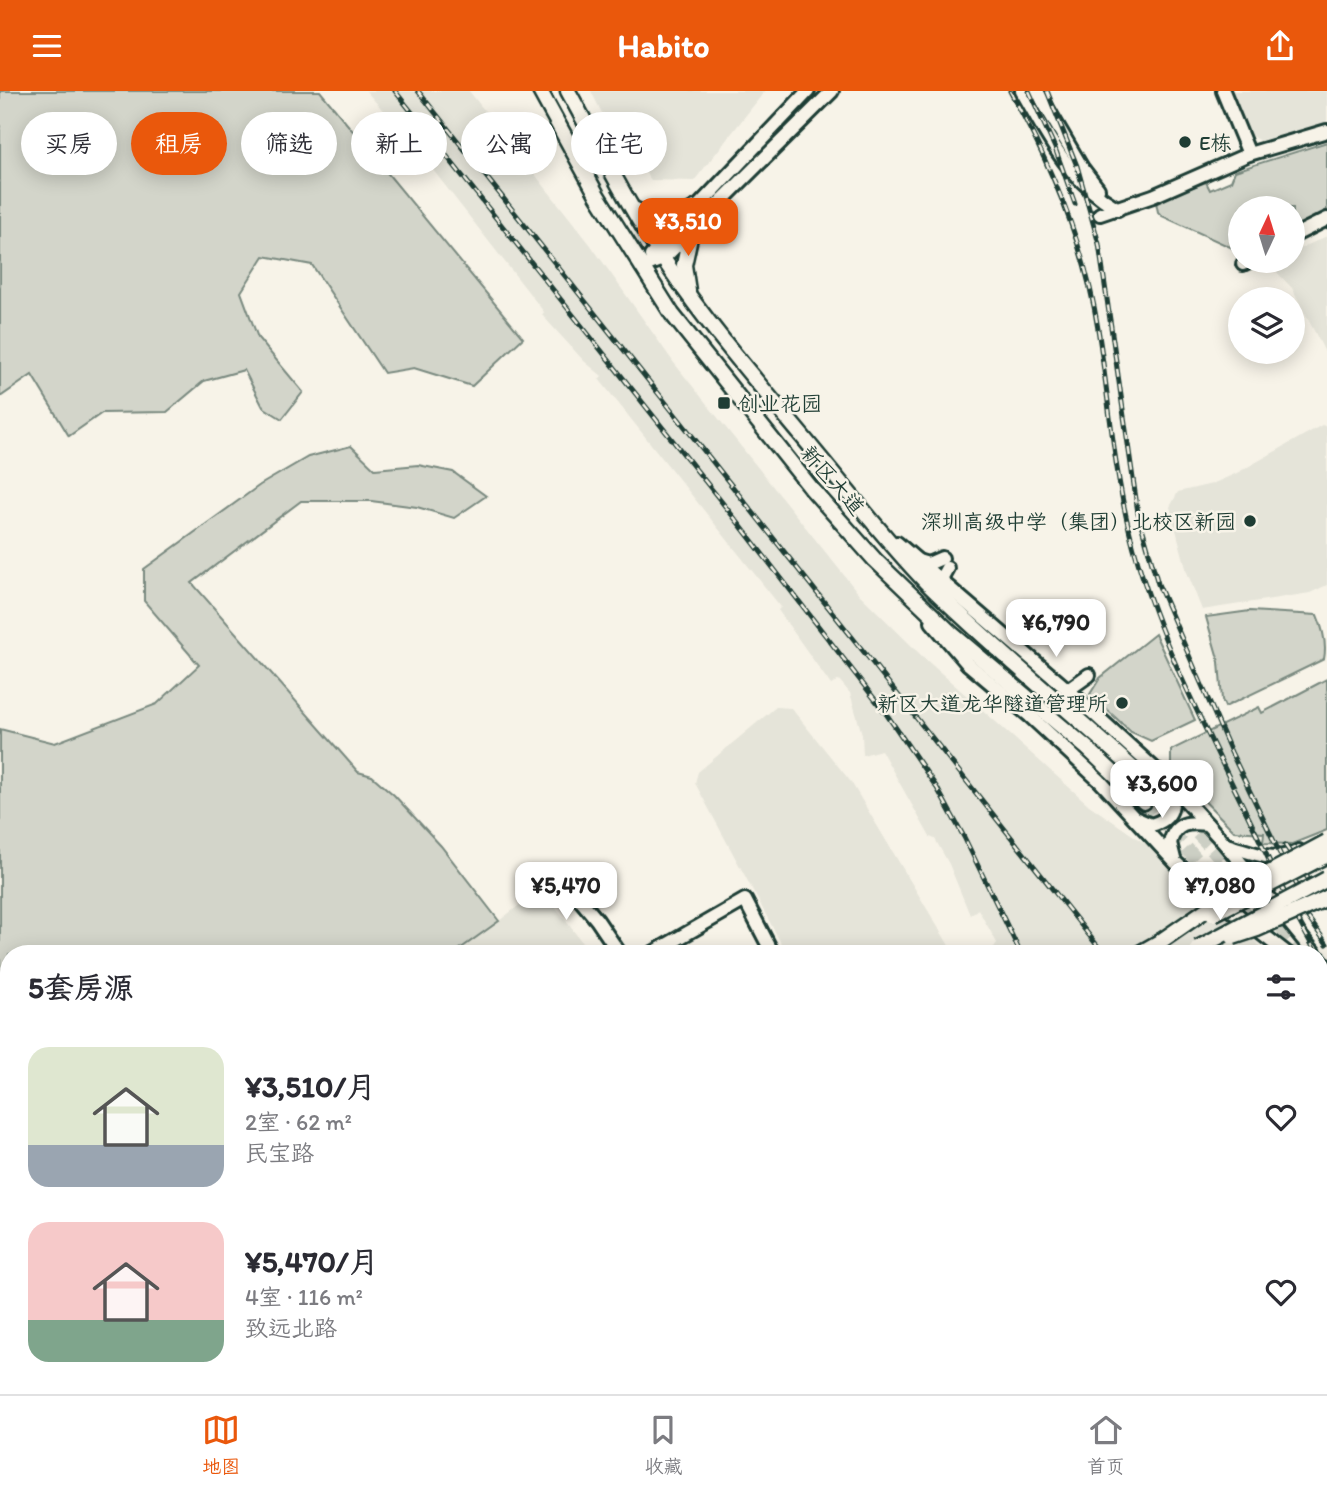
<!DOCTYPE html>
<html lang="zh">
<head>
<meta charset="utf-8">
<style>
	body { margin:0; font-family:Itim,"LXGW WenKai TC",sans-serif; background:#f7f7f7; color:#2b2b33; height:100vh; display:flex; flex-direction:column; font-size:26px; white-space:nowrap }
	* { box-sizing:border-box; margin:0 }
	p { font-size:23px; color:#7c7c81 }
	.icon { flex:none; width:38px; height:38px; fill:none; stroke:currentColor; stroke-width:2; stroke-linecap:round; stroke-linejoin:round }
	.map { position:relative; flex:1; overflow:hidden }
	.sheet { position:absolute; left:0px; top:854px; width:1328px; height:450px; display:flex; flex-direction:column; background:#fff; border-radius:28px 28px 0 0; box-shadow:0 4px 18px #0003 }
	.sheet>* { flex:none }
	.banner { position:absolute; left:21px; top:21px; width:700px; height:63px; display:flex; gap:14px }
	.needle { width:46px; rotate:4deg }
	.controls { position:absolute; left:1228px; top:105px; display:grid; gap:14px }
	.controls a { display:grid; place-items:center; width:77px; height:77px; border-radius:50%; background:#fff; box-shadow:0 4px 18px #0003; font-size:35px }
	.price { position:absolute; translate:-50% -60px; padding:0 16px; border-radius:14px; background:#fff; color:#222; font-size:23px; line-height:46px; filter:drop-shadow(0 2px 4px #0008) }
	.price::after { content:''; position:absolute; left:50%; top:42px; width:21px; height:16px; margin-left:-10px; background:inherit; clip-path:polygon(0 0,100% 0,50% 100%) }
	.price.selected { background:#ea580c; color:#fff }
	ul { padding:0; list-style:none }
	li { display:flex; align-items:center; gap:21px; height:175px; padding:0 28px }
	li span { display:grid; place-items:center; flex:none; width:196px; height:140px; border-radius:21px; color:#555 }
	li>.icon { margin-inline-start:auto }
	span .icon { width:84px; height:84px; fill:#fffc; stroke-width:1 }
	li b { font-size:30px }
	h2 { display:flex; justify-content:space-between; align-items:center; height:84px; padding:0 28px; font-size:30px }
	.tag { padding:0 24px; border-radius:32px; background:#fff; box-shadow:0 4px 18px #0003; font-size:24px; line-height:63px }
	.tag.selected { background:#ea580c; color:#fff }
	header { display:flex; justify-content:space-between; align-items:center; height:91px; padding:0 28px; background:#ea580c; color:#fff; font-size:32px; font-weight:800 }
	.dock { display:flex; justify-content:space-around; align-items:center; height:98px; border-top:2px solid #e1e1e2; background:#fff; font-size:19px; color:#7c7c81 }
	.dock a { display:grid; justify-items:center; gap:4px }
	.dock .selected { color:#ea580c }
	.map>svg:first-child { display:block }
	.built { fill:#e5e4d9 }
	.green { fill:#d3d5ca; stroke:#79897f; stroke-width:2 }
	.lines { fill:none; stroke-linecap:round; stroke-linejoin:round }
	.stream { stroke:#6f8077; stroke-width:2.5 }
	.primary-tunnel { stroke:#cccfc4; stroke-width:14; stroke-dasharray:14 7; stroke-linecap:butt }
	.secondary-casing { stroke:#1f3d34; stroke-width:18 }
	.primary-casing { stroke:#1f3d34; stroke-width:19 }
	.secondary { stroke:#f7f3e8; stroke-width:12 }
	.primary { stroke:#f7f3e8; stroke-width:14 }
	.rail-casing { stroke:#1f3d34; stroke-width:5 }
	.rail { stroke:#f7f3e8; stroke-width:2.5; stroke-dasharray:8; stroke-linecap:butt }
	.primary-bridge-casing { stroke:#1f3d34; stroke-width:19; stroke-linecap:butt }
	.primary-bridge { stroke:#f7f3e8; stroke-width:14 }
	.poi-dot { fill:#1f3d34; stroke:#f7f3e8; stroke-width:2.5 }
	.labels { text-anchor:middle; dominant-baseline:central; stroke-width:5; stroke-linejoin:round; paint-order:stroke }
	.poi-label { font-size:21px; fill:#1f3d34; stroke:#f7f3e8; text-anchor:start }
	.street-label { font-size:21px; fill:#1f3d34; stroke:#f7f3e8 }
</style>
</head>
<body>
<header><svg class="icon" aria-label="menu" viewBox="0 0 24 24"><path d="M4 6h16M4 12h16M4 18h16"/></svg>Habito<svg class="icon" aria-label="share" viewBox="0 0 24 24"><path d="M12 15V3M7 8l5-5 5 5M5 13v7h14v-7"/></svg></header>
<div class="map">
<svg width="1327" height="1303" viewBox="0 0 1327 1303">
	<rect width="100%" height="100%" fill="#f7f3e8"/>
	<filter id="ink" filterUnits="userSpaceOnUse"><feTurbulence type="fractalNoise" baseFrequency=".0143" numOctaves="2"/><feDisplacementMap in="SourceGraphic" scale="14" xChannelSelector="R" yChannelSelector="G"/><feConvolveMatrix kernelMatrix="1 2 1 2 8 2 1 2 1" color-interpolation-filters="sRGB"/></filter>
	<g filter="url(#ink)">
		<g class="built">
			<polygon points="366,0 469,0 590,153 674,272 859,503 923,566 1089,714 1147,754 1149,753 1244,838 1267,863 989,863 997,852 978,818 970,824 949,773 935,748 930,746 881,659 863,664 862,643 850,602 839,589 831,594 778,519 781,516 599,288 602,285 584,270 542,224 544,221 415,56"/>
			<polygon points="591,0 765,0 694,90 651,89 602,22"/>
			<polygon points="1232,0 1327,0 1327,31 1260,50 1250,44"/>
			<polygon points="1327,145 1327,265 1292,197 1269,173 1276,170 1293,170 1293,161"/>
			<polygon points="1322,334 1327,336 1327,494 1310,502 1202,519 1187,481 1170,416 1178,401 1212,393 1237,382"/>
			<polygon points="776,616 791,617 851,691 954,863 787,863 695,692 698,681"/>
			<polygon points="541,797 591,863 453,863 499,830"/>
			<polygon points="1320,897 1327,906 1327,1303 1218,1303 1212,1295 1320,1295"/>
		</g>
		<g class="green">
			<polygon points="0,0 320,0 523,247 472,295 414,277 384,282 312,174 264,165 241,201 258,247 303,301 282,328 263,316 244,279 204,290 167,321 102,322 69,345 32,284 0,306"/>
			<polygon points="1327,51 1327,119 1293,138 1293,117 1241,117 1241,161 1162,125 1158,121 1156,111 1159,108 1206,91 1210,99 1231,90 1235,80"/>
			<polygon points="351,355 375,378 418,374 453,381 486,405 454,427 417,416 371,410 301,410 192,492 358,681 372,685 394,704 441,755 499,830 453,863 9,863 9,1295 240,1295 233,1303 0,1303 0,638 55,652 157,613 199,574 144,510 144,478 260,394 308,366"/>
			<path d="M1250 520 1317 524C1323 538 1327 553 1324 568L1225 616 1222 609 1219 571 1206 526Z"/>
			<polygon points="1155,543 1195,629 1151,650 1131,641 1090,603 1100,587"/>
			<polygon points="1327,588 1327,739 1292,753 1263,752 1264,742 1234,740 1171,676 1171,659 1259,616 1262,622"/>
			<polygon points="759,1295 977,1295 982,1303 746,1303"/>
		</g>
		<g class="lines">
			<polyline class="stream" points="375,1303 385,1295"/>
			<g class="primary-tunnel">
				<polyline points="1154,697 1210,755 1305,863"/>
				<polyline points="1144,711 1258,836"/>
				<polyline points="1320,880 1327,889"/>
				<polyline points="1320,907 1327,916"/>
			</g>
			<defs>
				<g id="secondary">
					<path d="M1022 0C1051 50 1066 87 1118 118"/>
					<polyline points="1037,0 1082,77 1098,98"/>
					<polyline points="1223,0 1249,63"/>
					<polyline points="1100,123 1153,105 1249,63 1327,40"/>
					<polyline points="1293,145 1327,128"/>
					<polyline points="651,165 808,0"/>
					<polyline points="1243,173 1249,170"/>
					<polyline points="642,176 663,168 832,0"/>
					<polyline points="897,452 1068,599 1168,690 1226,754 1315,863"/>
					<polyline points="918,470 928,473 942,467"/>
					<polyline points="944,494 942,486 947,477"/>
					<polyline points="932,531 967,572 1030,625 1100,690 1175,771 1208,801 1288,863"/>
					<polyline points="1068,599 1089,584"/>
					<path d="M1137 728 1151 734C1174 728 1175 713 1169 693"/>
					<path d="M1226 754C1252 761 1273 773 1299 760"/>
					<path d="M1174 768 1170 752C1175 731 1189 731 1207 733"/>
					<polyline points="555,786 562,787 597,829 620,863"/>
					<polyline points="651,863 745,809 773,863"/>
					<polyline points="1320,868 1327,877"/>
					<polyline points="1320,891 1327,899"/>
					<polyline points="993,1295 998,1303"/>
					<polyline points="1009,1295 1014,1303"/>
				</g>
				<g id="primary">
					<polyline points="540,0 597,104 672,223 811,397 875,469 951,542 1087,657 1144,711"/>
					<path d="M568 0C601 60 632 123 671 179 715 244 767 302 816 362 852 405 887 451 926 491 999 563 1080 627 1154 697"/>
					<path d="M636 119C660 133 671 132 695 117"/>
					<polyline points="688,200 684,174 691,142"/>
					<polyline points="1138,863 1161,850"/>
					<polyline points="272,1303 277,1295"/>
					<polyline points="289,1303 294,1295"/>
				</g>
			</defs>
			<use href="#secondary" class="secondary-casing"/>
			<use href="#primary" class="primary-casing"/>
			<use href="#secondary" class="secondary"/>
			<use href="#primary" class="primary"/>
			<defs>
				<g id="rail">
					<polyline points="395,0 740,434 887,624 937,697 964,746 1021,863"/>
					<polyline points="418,0 1104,863"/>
					<path d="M1010 0C1051 74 1085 153 1098 238 1109 306 1113 375 1130 442 1154 539 1202 631 1246 721 1269 768 1290 817 1317 863"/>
					<polyline points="1029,0 1055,57 1075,113"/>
					<polyline points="1047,0 1077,75 1099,153 1138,422 1158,493 1231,661 1284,771 1311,819"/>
					<polyline points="1285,754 1327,815"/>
					<polyline points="1299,814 1327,853"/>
					<polyline points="1320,867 1327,878"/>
					<polyline points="1320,1146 1327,1156"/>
					<polyline points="1320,1284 1327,1294"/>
				</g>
			</defs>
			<use href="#rail" class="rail-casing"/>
			<use href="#rail" class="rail"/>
			<defs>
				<g id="primary-bridge">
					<polyline points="1213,823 1327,764"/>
					<polyline points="1233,846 1257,838 1327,807"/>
					<polyline points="1161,850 1226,805 1327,751"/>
					<polyline points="1198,857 1327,788"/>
				</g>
			</defs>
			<use href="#primary-bridge" class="primary-bridge-casing"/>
			<use href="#primary-bridge" class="primary-bridge"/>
		</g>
	</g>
	<g class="poi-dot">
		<circle cx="1185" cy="51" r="7"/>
		<rect x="717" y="305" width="14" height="14" rx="3.5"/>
		<circle cx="1250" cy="430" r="7"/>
		<circle cx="1122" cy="612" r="7"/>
	</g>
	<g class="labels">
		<g class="poi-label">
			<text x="1199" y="51">E栋</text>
			<text x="738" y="312">创业花园</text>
			<text x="1236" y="430" text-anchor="end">深圳高级中学（集团）北校区新园</text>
			<text x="1108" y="612" text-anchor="end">新区大道龙华隧道管理所</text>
		</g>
		<g class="street-label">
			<text transform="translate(833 389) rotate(49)">新区大道</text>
		</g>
	</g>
</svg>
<div class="controls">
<a><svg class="needle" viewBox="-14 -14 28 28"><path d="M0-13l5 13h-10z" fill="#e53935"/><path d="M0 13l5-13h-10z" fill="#7c7c81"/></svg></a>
<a><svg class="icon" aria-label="layers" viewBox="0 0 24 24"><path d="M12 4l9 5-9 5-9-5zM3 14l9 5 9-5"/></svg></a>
</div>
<b class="price selected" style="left:688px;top:167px">¥3,510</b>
<b class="price" style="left:1056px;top:568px">¥6,790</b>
<b class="price" style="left:1162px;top:729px">¥3,600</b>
<b class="price" style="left:566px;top:831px">¥5,470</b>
<b class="price" style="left:1220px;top:831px">¥7,080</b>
<div class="banner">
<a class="tag">买房</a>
<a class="tag selected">租房</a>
<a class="tag">筛选</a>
<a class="tag">新上</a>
<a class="tag">公寓</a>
<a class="tag">住宅</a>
</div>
<section class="sheet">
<h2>5套房源<svg class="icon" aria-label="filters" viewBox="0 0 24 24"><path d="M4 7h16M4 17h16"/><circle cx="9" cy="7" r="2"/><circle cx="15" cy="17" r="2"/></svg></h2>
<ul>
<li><span style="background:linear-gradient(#dfe7d0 70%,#9aa5b1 0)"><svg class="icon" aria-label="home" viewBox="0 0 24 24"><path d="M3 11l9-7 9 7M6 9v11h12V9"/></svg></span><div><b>¥3,510/月</b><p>2室 · 62 m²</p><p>民宝路</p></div><svg class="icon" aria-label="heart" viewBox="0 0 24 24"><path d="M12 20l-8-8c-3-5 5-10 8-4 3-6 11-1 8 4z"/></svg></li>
<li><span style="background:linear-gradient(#f6c9c9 70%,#7fa58c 0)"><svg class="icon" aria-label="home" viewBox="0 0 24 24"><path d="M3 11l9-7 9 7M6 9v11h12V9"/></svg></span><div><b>¥5,470/月</b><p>4室 · 116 m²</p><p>致远北路</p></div><svg class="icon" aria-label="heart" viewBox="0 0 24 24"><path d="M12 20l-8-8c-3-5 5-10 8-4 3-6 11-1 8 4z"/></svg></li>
</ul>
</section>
</div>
<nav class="dock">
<a class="selected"><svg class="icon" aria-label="map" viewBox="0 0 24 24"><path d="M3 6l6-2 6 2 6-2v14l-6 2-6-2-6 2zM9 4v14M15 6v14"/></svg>地图</a>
<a><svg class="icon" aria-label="saved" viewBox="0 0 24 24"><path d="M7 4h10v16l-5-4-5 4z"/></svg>收藏</a>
<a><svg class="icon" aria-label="home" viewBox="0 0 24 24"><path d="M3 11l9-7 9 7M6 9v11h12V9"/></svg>首页</a>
</nav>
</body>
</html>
